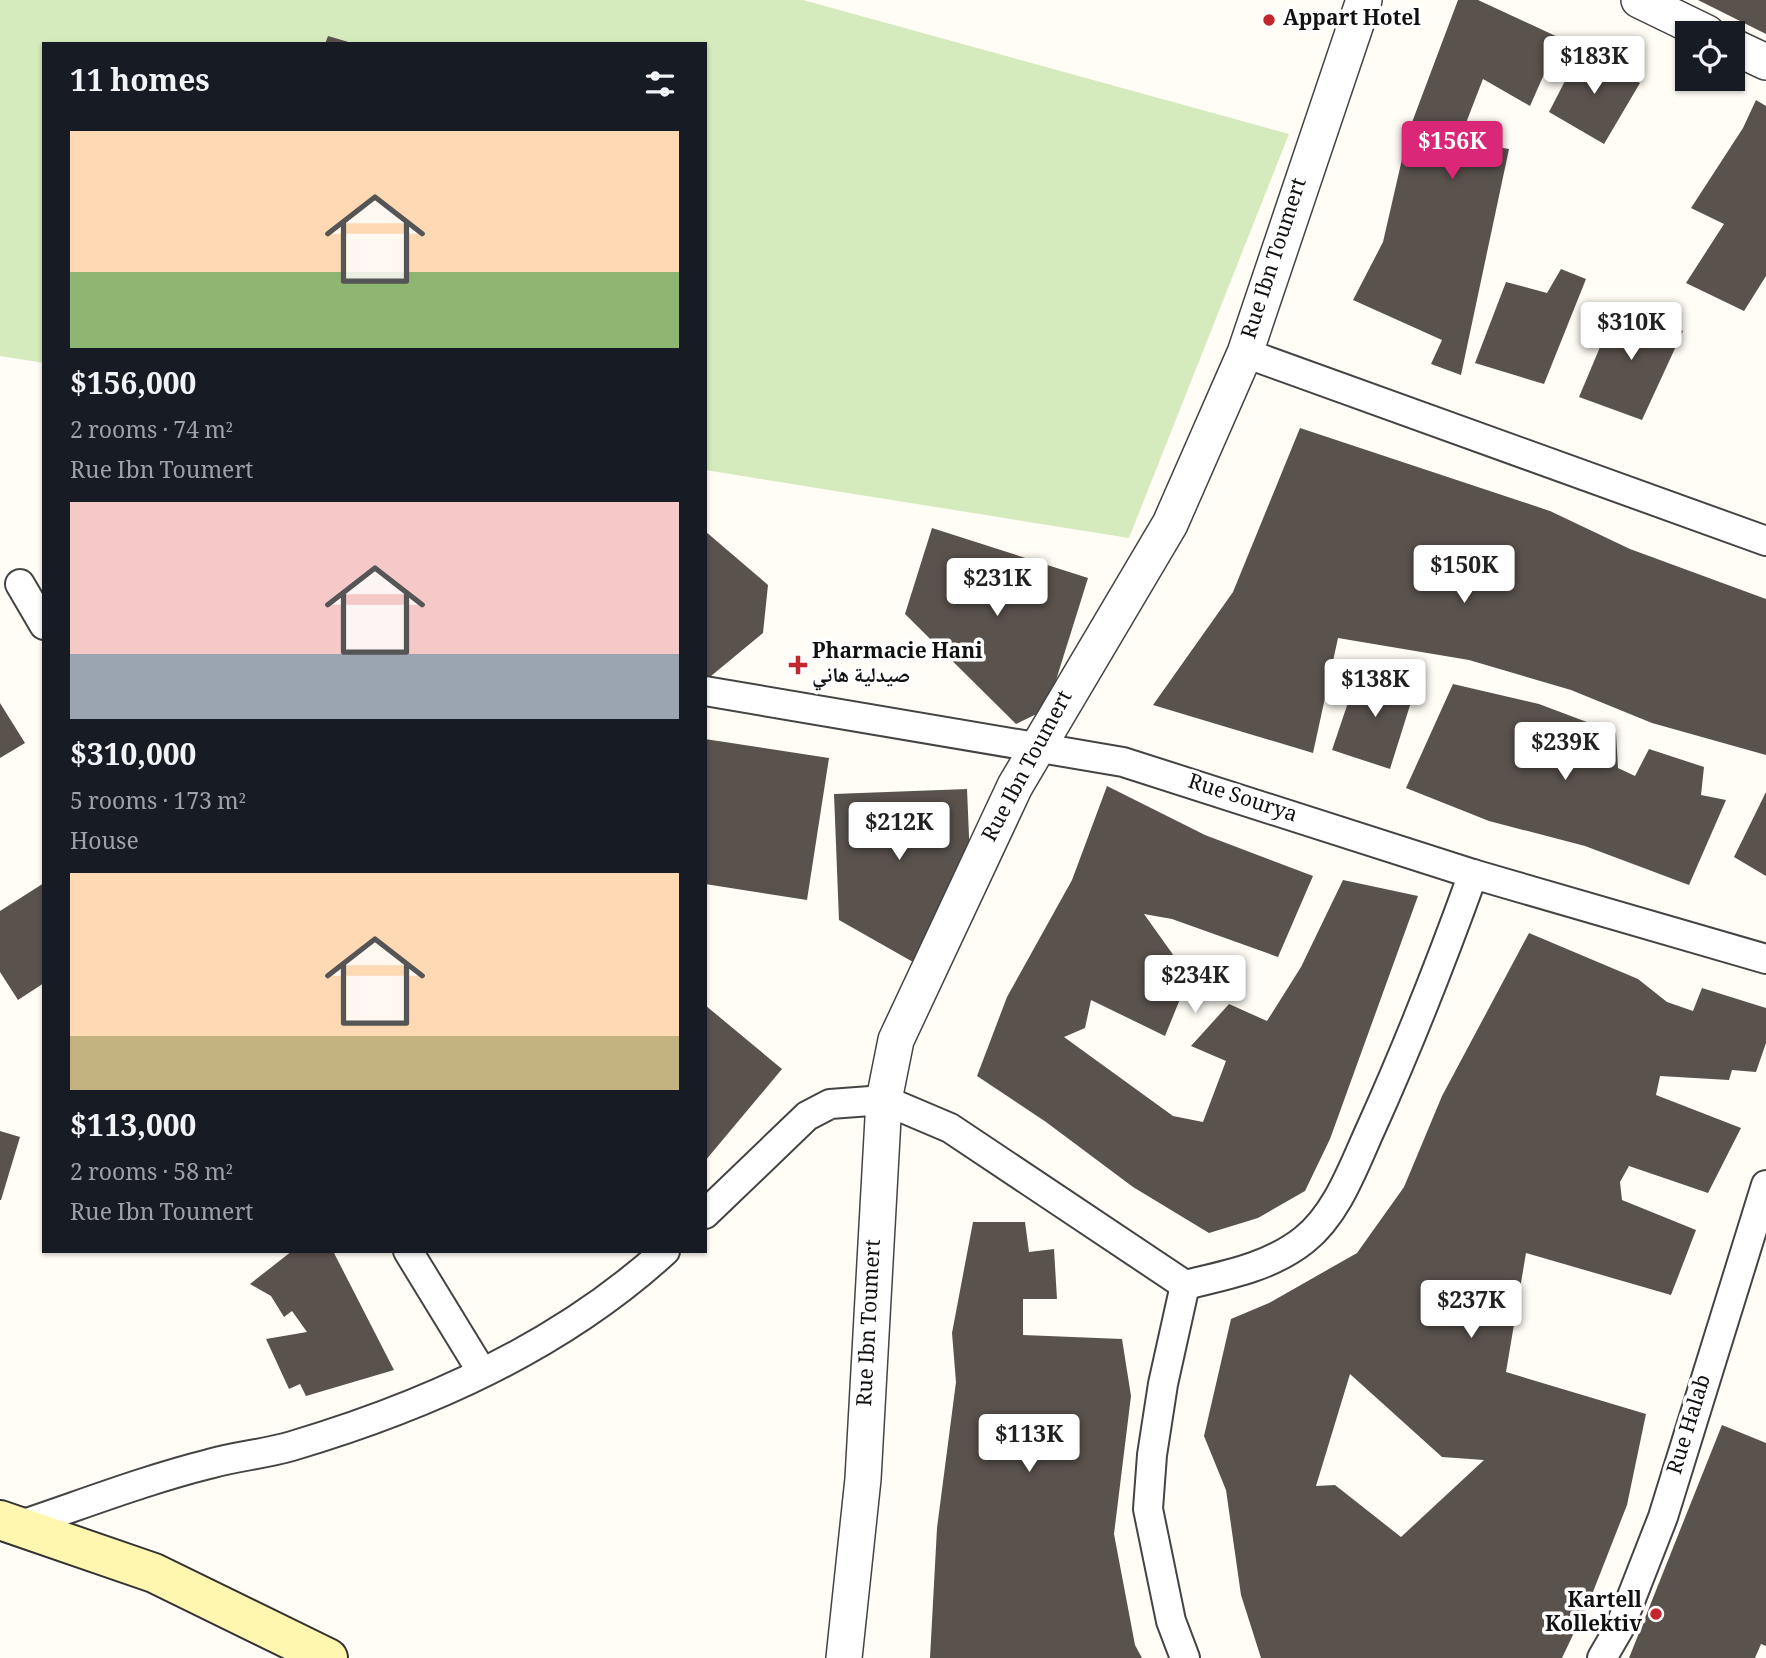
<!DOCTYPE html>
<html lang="en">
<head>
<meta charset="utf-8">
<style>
	body { margin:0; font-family:Georgia,"Noto Naskh Arabic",serif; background:#242831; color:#f1f3f6; height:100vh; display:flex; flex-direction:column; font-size:26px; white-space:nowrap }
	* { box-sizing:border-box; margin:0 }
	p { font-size:23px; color:#9ea1a6 }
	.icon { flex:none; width:38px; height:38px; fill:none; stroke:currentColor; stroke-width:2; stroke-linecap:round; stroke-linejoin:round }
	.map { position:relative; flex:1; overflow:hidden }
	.details { position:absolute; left:42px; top:42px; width:665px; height:1211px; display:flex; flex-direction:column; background:#171b24; border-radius:0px; box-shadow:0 2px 5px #0004 }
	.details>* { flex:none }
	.controls { position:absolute; left:1675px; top:21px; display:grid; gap:14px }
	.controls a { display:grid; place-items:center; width:70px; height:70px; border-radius:0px; background:#171b24; box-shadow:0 2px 5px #0004; font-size:35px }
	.price { position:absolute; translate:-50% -60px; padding:0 16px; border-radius:7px; background:#fff; color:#222; font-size:23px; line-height:46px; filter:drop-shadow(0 2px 4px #0008) }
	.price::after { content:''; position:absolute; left:50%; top:42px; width:21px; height:16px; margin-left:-10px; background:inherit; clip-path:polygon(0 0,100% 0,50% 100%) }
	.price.selected { background:#db2777; color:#fff }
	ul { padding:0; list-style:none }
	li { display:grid; align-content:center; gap:14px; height:371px; padding:0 28px }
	li span { display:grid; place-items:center; height:217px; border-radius:0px; color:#555 }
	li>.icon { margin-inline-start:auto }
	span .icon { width:126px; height:126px; fill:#fffc; stroke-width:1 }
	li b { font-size:30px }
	h2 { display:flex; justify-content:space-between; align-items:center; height:84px; padding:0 28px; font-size:30px }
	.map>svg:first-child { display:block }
	.green { fill:#d5ebbd }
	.building { fill:#5a524d; fill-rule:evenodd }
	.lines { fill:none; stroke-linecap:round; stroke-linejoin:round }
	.minor-casing { stroke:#444; stroke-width:32 }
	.tertiary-casing { stroke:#444; stroke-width:38 }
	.secondary-casing { stroke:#333; stroke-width:42 }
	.minor { stroke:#fff; stroke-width:28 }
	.tertiary { stroke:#fff; stroke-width:35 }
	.secondary { stroke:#fff6b0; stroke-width:38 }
	.poi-dot { fill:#c4262e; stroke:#fff; stroke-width:2.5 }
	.labels { text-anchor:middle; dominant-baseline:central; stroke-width:7; stroke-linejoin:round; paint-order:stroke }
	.poi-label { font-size:21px; font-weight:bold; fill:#111; stroke:#fff; text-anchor:start }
	.street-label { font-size:21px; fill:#111; stroke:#fff }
</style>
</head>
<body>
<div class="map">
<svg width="1766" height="1658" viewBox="0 0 1766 1658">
	<rect width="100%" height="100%" fill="#fffdf5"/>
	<polygon class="green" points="0,0 803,0 1289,134 1129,538 705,470 705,44 44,44 44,363 0,356"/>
	<g class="building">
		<polygon points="1458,0 1478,0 1560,38 1530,106 1483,79 1459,141 1509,149 1461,375 1431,364 1442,340 1353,300 1383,242 1408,133"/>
		<polygon points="1698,0 1766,0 1766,34"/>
		<polygon points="328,36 352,43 351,44 325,44"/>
		<polygon points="1582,48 1640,83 1604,144 1549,112"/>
		<polygon points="1756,100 1766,106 1766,276 1744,311 1686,283 1724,224 1691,208 1743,128"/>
		<polygon points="1561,269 1586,279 1544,384 1475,363 1506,282 1547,293"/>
		<polygon points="1619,302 1683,331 1642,420 1579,397"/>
		<polygon points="1300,428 1550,511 1630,549 1766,599 1766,755 1652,723 1571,690 1469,660 1338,638 1313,753 1153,705 1233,592"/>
		<polygon points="932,528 1088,578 1047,709 1016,724 905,614"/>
		<polygon points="705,531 768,585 763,633 705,681"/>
		<polygon points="1358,673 1417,683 1390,769 1332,750"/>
		<polygon points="1453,684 1539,704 1616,733 1618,768 1635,776 1649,749 1704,767 1701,795 1726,800 1689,885 1585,846 1489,821 1406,788"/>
		<polygon points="0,703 25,743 0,758"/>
		<polygon points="705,739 829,758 807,900 705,884"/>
		<polygon points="1107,786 1205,835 1313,876 1278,957 1172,919 1144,914 1189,977 1165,1036 1091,1000 1085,1028 1064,1037 1173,1116 1203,1122 1226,1061 1191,1046 1229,1004 1267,1021 1301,967 1343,880 1418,896 1330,1139 1305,1191 1258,1218 1209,1233 1133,1187 1046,1122 977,1076 1007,997 1072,880"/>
		<polygon points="967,789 970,860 913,962 839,920 834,794"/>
		<polygon points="1766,792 1766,876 1734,857"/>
		<polygon points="44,883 44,983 18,1000 0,972 0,911"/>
		<path d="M1529 933 1638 979 1667 1002 1693 1011 1702 988 1766 1008V1043L1756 1072 1732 1070 1729 1080 1660 1076 1656 1095 1741 1128 1708 1193 1629 1166 1620 1182 1622 1200 1696 1230 1671 1295 1526 1253 1506 1372 1646 1414 1627 1505 1591 1597 1562 1658H1261L1241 1595 1226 1490 1204 1436 1231 1319 1269 1303 1357 1253 1404 1187 1442 1096ZM1350 1374 1442 1457 1484 1460 1401 1537 1335 1485 1316 1486Z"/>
		<polygon points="705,1005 782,1069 705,1161"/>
		<polygon points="0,1131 20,1137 1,1200 0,1200"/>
		<polygon points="973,1222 1025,1222 1029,1252 1054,1249 1057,1299 1023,1299 1023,1335 1122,1339 1131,1396 1114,1534 1135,1645 1142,1658 930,1658 937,1528 956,1382 952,1333"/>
		<polygon points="292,1251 333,1251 394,1370 306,1396 300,1384 289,1389 266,1339 307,1332 292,1311 284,1317 271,1296 250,1284"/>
		<polygon points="1722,1425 1766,1443 1766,1646 1761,1644 1755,1658 1629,1658"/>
	</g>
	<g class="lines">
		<defs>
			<g id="minor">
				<polyline points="1245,353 1766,541"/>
				<polyline points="20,584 44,625"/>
				<polyline points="705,691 1123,762 1473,874 1766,959"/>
				<path d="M705 1214 807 1116 830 1104 884 1100 950 1128 1185 1285C1227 1275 1270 1267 1304 1240 1338 1213 1354 1165 1372 1126 1409 1044 1442 960 1473 874"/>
				<polyline points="408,1251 482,1372"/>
				<path d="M18 1526C81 1505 145 1480 209 1464 237 1456 265 1454 292 1446 427 1406 560 1347 665 1251"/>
				<polyline points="1185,1658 1171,1621 1148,1509 1152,1455 1163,1384 1185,1285"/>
				<polyline points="1602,1658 1620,1627 1663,1517 1766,1185"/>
			</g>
			<g id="tertiary">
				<polyline points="1639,0 1707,33"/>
				<polyline points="1732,46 1766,62"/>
				<polyline points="844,1658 863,1479 884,1100 896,1040 1015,786 1170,524 1245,353 1364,0"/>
			</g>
			<polyline id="secondary" points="0,1520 154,1573 328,1658"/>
		</defs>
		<use href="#minor" class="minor-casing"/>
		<use href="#tertiary" class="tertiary-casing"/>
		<use href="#secondary" class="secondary-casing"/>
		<use href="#minor" class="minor"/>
		<use href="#tertiary" class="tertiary"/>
		<use href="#secondary" class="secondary"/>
	</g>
	<g class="poi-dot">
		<circle cx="1269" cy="20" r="7"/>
		<path d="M794.5 654.5h7v7h7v7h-7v7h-7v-7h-7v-7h7z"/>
		<circle cx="1656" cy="1614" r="7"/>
	</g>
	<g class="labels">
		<g class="poi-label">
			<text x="1283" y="20">Appart Hotel</text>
			<text x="812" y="653">Pharmacie Hani<tspan x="812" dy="24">صيدلية هاني</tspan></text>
			<text x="1642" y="1602" text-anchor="end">Kartell<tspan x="1642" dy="24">Kollektiv</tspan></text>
		</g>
		<g class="street-label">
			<text transform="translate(1276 259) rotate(-72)">Rue Ibn Toumert</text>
			<text transform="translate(1029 767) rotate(-62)">Rue Ibn Toumert</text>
			<text transform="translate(1242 800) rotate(18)">Rue Sourya</text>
			<text transform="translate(871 1323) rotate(-87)">Rue Ibn Toumert</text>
			<text transform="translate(1691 1425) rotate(-73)">Rue Halab</text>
		</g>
	</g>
</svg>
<div class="controls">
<a><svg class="icon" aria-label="locate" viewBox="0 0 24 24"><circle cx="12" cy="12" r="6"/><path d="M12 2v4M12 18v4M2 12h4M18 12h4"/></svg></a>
</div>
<b class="price" style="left:1594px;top:96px">$183K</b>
<b class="price selected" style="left:1452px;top:181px">$156K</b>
<b class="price" style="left:1631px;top:362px">$310K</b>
<b class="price" style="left:1464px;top:605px">$150K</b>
<b class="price" style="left:997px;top:618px">$231K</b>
<b class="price" style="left:1375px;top:719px">$138K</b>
<b class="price" style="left:1565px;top:782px">$239K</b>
<b class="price" style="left:899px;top:862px">$212K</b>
<b class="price" style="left:1195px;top:1015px">$234K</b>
<b class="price" style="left:1471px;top:1340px">$237K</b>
<b class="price" style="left:1029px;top:1474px">$113K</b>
<section class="details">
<h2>11 homes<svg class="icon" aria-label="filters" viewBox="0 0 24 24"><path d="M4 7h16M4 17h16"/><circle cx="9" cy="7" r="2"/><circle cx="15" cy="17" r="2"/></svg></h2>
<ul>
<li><span style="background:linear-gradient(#ffd9b3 65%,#8fb573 0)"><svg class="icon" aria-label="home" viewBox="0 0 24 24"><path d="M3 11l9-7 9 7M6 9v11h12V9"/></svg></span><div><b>$156,000</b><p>2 rooms · 74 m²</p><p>Rue Ibn Toumert</p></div></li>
<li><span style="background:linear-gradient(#f6c9c9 70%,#9aa5b1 0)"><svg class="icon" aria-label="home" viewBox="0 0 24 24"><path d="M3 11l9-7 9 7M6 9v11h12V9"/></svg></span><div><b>$310,000</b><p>5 rooms · 173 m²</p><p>House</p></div></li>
<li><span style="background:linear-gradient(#ffd9b3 75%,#c2b280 0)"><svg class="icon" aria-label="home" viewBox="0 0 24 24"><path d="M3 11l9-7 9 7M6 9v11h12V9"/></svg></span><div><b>$113,000</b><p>2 rooms · 58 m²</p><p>Rue Ibn Toumert</p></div></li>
</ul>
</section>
</div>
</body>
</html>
